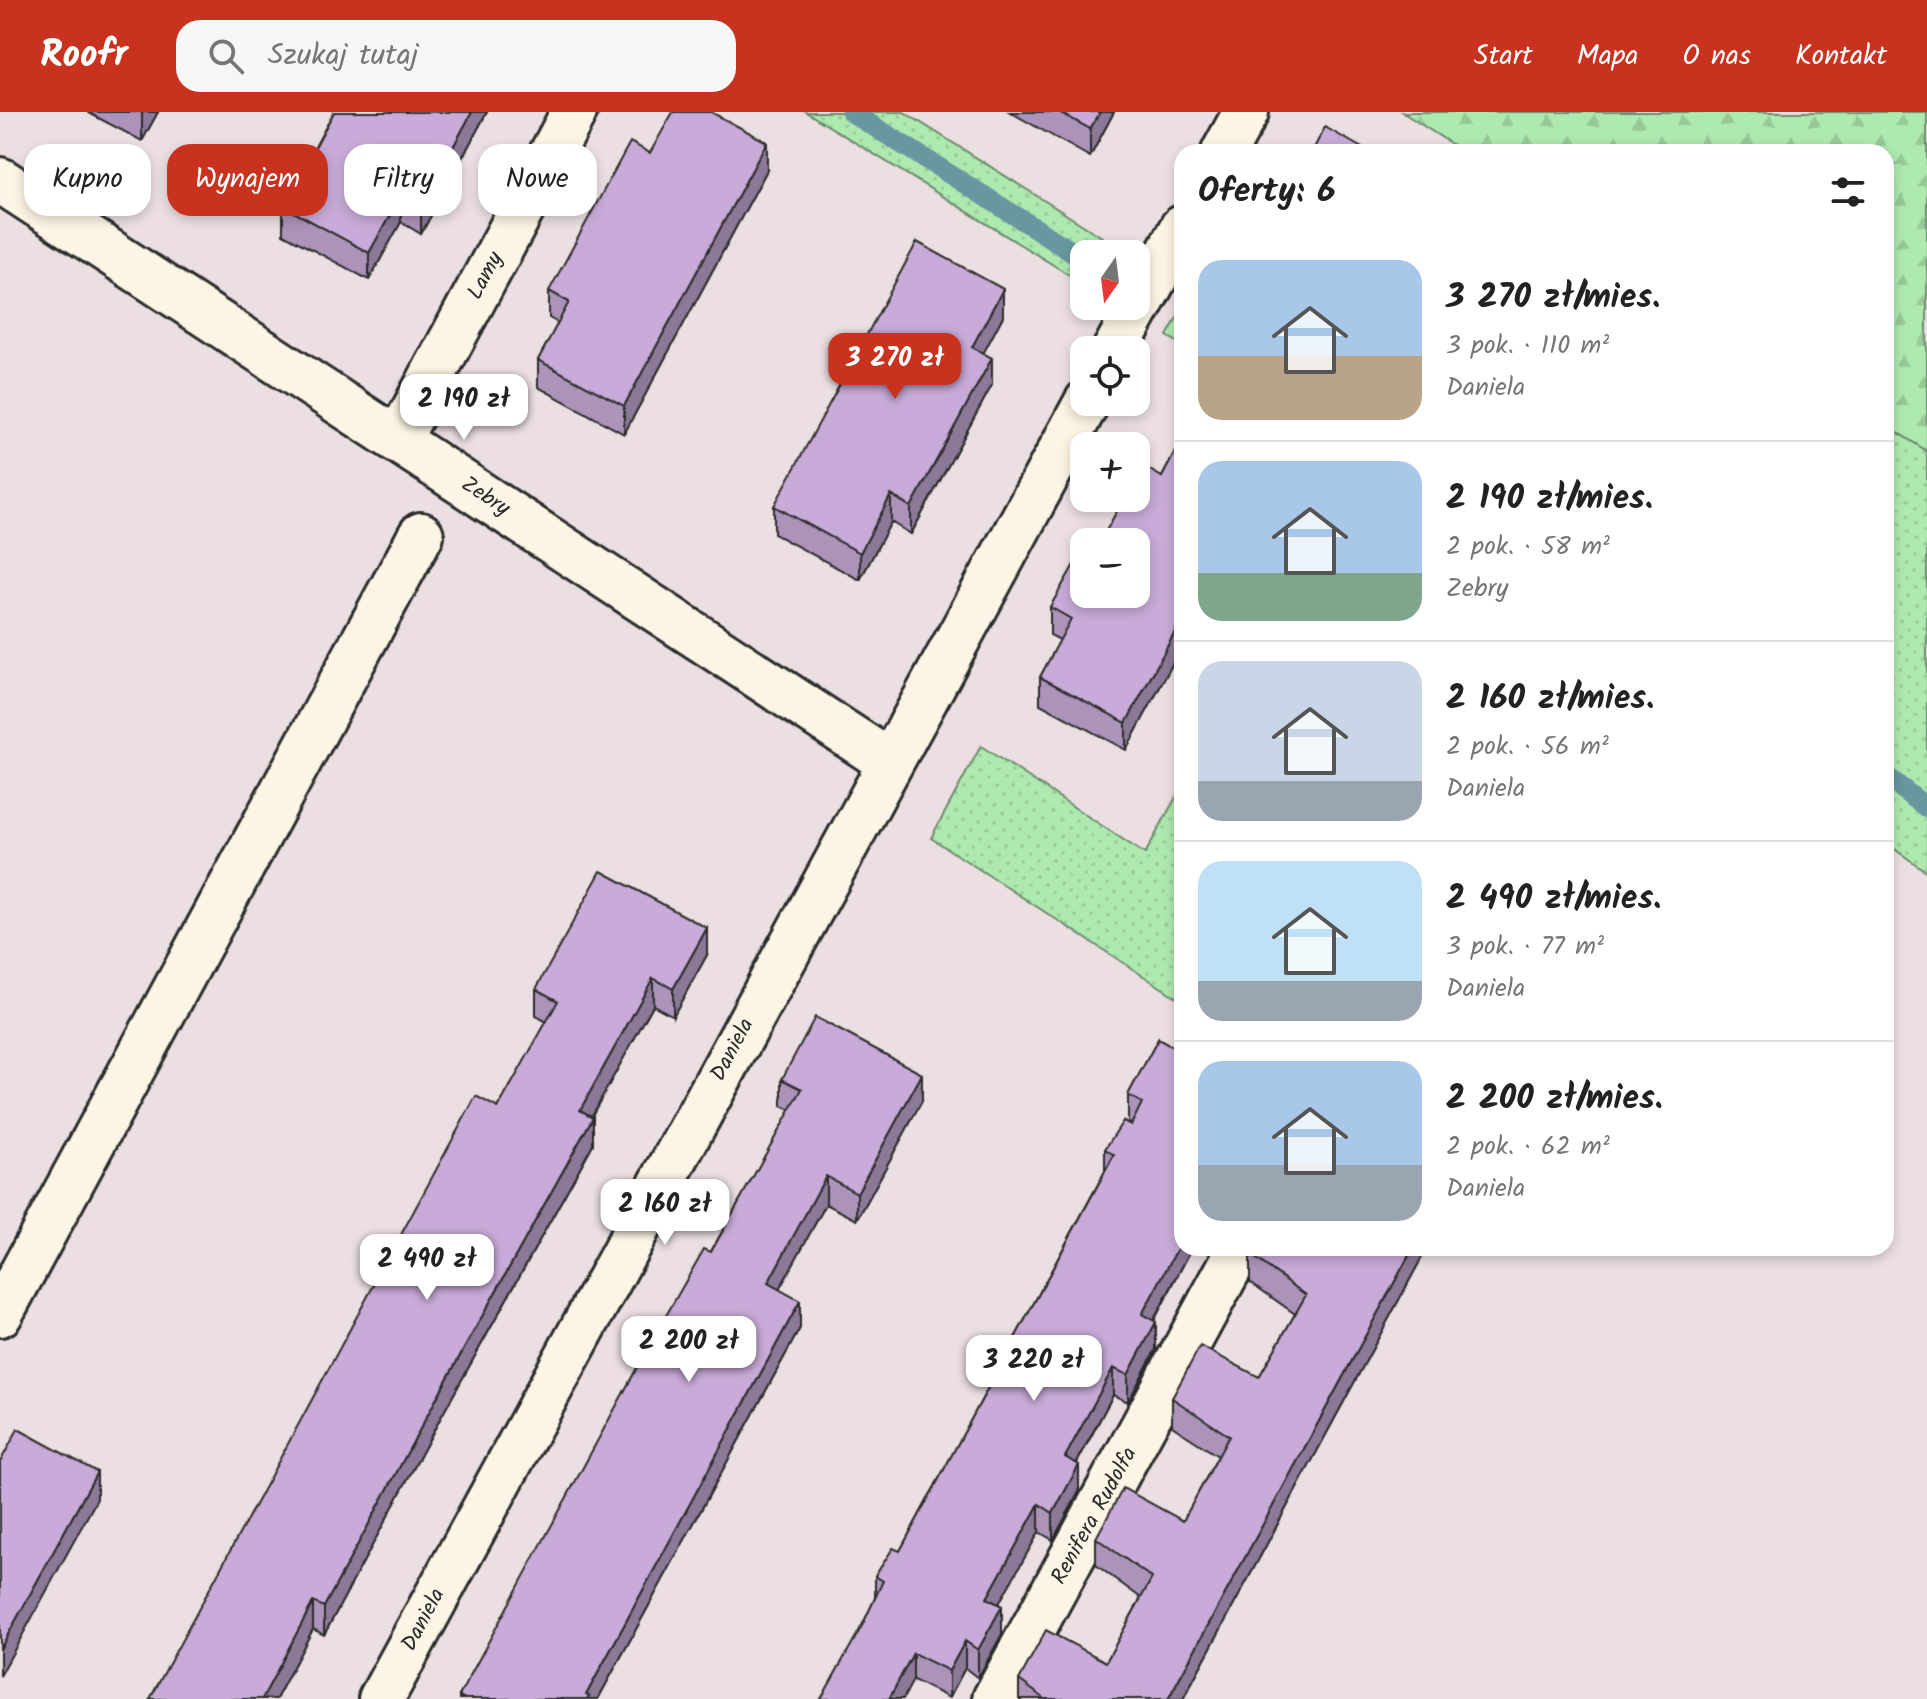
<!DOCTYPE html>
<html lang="pl">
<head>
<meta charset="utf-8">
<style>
	body { margin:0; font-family:Kalam,sans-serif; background:#f6f6f6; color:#222; height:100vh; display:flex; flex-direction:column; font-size:30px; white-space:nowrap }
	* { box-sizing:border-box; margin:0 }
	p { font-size:26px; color:#767676 }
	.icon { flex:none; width:44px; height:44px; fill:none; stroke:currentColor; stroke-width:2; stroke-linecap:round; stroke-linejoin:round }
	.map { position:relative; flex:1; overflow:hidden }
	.details { position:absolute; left:1174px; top:32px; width:720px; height:1112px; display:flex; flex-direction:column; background:#fff; border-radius:24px; box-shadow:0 4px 12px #0003 }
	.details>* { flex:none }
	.top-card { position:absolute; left:24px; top:32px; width:760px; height:72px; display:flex; gap:16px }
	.needle { width:52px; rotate:194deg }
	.tools { position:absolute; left:1070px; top:128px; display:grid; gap:16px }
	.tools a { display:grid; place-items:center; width:80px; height:80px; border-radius:16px; background:#fff; box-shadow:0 4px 12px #0003; font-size:40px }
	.price { position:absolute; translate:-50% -68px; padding:0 18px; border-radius:16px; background:#fff; color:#222; font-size:26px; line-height:52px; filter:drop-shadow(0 2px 4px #0008) }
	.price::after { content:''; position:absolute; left:50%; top:48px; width:24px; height:18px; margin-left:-12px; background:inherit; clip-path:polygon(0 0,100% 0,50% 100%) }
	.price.selected { background:#c8321e; color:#fff }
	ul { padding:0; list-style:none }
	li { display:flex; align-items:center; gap:24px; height:200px; padding:0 24px }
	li+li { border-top:2px solid #e0e0e0 }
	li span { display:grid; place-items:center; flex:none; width:224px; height:160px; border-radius:24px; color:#555 }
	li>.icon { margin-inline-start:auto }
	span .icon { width:96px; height:96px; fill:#fffc; stroke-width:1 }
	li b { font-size:34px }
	h2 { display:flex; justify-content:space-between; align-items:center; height:96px; padding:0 24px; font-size:34px }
	.tag { padding:0 28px; border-radius:24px; background:#fff; box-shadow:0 4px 12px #0003; font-size:28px; line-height:72px }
	.tag.selected { background:#c8321e; color:#fff }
	header { display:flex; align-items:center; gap:48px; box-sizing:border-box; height:112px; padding:0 40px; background:#c8321e; color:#fff }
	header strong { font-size:38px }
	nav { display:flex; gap:44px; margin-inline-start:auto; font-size:28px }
	.search { width:560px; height:72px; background:#f6f6f6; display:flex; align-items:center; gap:20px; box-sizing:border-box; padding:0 28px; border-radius:24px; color:#767676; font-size:30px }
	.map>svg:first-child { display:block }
	.grass { fill:url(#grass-dots); stroke:#6c8a6d; stroke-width:2 }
	.forest { fill:url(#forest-firs); stroke:#6c8a6d; stroke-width:2 }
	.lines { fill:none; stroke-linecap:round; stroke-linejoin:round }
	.stream { stroke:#6897a1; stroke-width:20 }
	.minor-casing { stroke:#2b2b2b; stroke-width:50 }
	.minor { stroke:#fcf5e5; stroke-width:44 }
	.wall { fill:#ac93ba; stroke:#2b2b2b; stroke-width:2 }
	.shaded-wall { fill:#8c7897; stroke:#2b2b2b; stroke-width:2 }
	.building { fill:#c8abd8; stroke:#2b2b2b; stroke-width:2 }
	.labels { text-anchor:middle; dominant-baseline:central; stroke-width:7; stroke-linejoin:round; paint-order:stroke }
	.street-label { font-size:22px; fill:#2b2b2b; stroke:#fcf5e5 }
</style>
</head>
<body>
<header>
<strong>Roofr</strong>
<div class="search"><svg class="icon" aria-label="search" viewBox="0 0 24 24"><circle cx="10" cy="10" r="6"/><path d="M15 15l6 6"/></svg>Szukaj tutaj</div>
<nav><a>Start</a><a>Mapa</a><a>O nas</a><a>Kontakt</a></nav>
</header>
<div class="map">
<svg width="1927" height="1587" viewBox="0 0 1927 1587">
	<defs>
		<pattern id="grass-dots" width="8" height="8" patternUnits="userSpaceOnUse" patternTransform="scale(2)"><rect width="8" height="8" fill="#aeeaaf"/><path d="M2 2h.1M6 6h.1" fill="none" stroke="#96c997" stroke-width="1.8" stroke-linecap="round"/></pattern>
		<pattern id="forest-firs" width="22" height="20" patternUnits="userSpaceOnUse" patternTransform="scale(2)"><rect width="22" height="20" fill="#aeeaaf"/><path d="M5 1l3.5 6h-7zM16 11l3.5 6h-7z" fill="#96c997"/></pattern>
	</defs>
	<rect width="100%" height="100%" fill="#ecdfe1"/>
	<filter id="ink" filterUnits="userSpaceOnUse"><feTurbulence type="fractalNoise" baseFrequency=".0125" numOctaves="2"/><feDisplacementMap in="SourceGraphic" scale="16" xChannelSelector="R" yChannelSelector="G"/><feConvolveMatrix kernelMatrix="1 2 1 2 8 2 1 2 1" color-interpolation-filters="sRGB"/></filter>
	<g filter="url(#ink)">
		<g class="grass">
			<polygon points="806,0 904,0 1124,139 1122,142 1084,142 1084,172"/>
			<polygon points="1182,197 1182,233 1167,224"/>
			<polygon points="1886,313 1927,339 1927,760 1886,731"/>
			<polygon points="981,634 1145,742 1182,674 1182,889 931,726"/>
		</g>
		<polygon class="forest" points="1402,0 1927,0 1927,339 1886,313 1886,40 1464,40"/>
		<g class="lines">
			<g class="stream">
				<polyline points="851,0 1084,147"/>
				<polyline points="1886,664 1927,696"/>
			</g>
			<defs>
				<g id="minor">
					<polyline points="1224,40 1246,0"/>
					<polyline points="0,68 889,650"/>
					<polyline points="1115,238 1182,116"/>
					<polyline points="398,328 574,0"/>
					<polyline points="0,1202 421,423"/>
					<polyline points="381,1587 1087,290"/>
					<polyline points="995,1587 1240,1136"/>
				</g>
			</defs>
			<use href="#minor" class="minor-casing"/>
			<use href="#minor" class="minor"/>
		</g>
		<g class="wall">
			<polygon points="87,0 158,0 142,29"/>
			<polygon points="334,0 487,0 421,122 401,110 369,168 283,122 283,94"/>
			<polygon points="1010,0 1114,0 1090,45"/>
			<polygon points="650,41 767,58 624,322 538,275 538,248 558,211 549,206 549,179"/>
			<polygon points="1003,204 983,241 992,273 911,422 891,410 860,468 774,422 774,394"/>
			<polygon points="1182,327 1182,534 1126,638 1040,592 1040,565 1060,528 1050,523 1050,495 1084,482 1162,365"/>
			<polygon points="707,843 673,904 653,893 591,1004 593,1032 441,1305 324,1523 313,1517 276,1587 150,1587 498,996 547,910 536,904 536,877"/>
			<polygon points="1158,927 1192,1136 1154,1209 1156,1237 1128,1290 1113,1283 1077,1351 1079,1380 1053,1428 1039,1420 998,1492 1002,1522 978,1566 965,1556 949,1586 913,1568 863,1512 875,1486 875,1464 900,1439 1105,1059 1105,1037 1131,1012 1128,1011 1128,983"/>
			<polygon points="782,967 922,989 857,1108 826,1092 779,1177 800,1216 598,1587 459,1587 459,1584 791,998 782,994"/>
			<polygon points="1427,1136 1183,1587 1019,1587 1019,1568 1106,1550 1141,1486 1096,1453 1096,1426 1183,1409 1218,1344 1172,1314 1172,1286 1259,1265 1295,1202 1250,1170 1250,1142"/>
		</g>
		<g class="shaded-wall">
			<polygon points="143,0 158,0 142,29 142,2"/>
			<polygon points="472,0 487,0 421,122 421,94"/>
			<polygon points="1100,0 1114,0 1090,45 1090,17"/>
			<polygon points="767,30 767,58 624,322 624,294"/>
			<polygon points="401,83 401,110 369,168 369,141"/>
			<polygon points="1003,177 1003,204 972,263 972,235"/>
			<polygon points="992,246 992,273 911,422 911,395"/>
			<polygon points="891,383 891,410 860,468 860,441"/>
			<polygon points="1182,507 1182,534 1126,638 1126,611"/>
			<polygon points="707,816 707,843 673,904 673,877"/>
			<polygon points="653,866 653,893 580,1025 580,998"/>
			<polygon points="922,962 922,989 857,1108 857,1081"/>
			<polygon points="593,1005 593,1032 441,1305 324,1523 324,1495 441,1278"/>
			<polygon points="826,1064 826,1092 768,1198 768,1171"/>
			<polygon points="1182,1128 1182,1136 1192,1136 1142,1230 1142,1202"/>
			<polygon points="1413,1136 1427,1136 1183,1587 1168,1587"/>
			<polygon points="800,1189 800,1216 598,1587 586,1587 586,1583"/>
			<polygon points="1156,1210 1156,1237 1128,1290 1128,1263"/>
			<polygon points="1113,1256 1113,1283 1065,1372 1065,1345"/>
			<polygon points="1079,1353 1079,1380 1053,1428 1053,1401"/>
			<polygon points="97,1360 97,1387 0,1564 0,1537"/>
			<polygon points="1039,1392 1039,1420 987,1513 987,1486"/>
			<polygon points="313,1490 313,1517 276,1587 262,1587"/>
			<polygon points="1002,1494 1002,1522 978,1566 978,1538"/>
			<polygon points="965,1529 965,1556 949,1586 949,1559"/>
			<polygon points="913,1541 913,1568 903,1587 889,1587"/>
		</g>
		<g class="building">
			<polygon points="334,0 472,0 421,94 401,83 369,141 283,94"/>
			<polygon points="673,0 711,0 767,30 624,294 538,248 569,190 549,179 630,30 650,41"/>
			<polygon points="1059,0 1100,0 1090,17"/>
			<polygon points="1325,15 1369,40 1312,40"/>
			<polygon points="917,130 1003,177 972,235 992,246 911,395 891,383 860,441 774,394"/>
			<polygon points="1182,327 1182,507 1126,611 1040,565 1071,507 1050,495 1084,435 1084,482 1136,482 1136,430 1100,430 1124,386 1136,386 1136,363 1141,353 1162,365"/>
			<polygon points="601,759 707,816 673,877 653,866 580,998 593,1005 441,1278 324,1495 313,1490 262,1587 150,1587 476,984 498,996 558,889 536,877"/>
			<polygon points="815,905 922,962 857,1081 826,1064 768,1171 800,1189 586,1583 589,1584 587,1587 465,1587 459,1584 651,1230 704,1137 711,1140 802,977 782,967"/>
			<polygon points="1158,927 1182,940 1182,1128 1142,1202 1156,1210 1128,1263 1113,1256 1065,1345 1079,1353 1053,1401 1039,1392 987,1486 1002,1494 978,1538 965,1529 949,1559 913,1541 889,1587 821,1587 863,1512 883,1469 875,1464 893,1436 900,1439 1114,1043 1105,1037 1123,1009 1131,1013 1142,991 1128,983"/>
			<polygon points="1253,1136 1413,1136 1168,1587 1045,1587 1019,1568 1046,1518 1106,1550 1152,1466 1096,1426 1123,1376 1183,1409 1229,1324 1172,1286 1200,1234 1259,1265 1306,1183 1250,1142"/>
			<polygon points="18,1317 97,1360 0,1537 0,1350"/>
		</g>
	</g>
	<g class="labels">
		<g class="street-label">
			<text transform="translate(486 164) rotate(-62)">Lamy</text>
			<text transform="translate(485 385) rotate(33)">Zebry</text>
			<text transform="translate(733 938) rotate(-62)">Daniela</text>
			<text transform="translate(1095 1404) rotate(-61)">Renifera Rudolfa</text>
			<text transform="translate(424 1508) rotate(-62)">Daniela</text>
		</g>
	</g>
</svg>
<div class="tools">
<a><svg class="needle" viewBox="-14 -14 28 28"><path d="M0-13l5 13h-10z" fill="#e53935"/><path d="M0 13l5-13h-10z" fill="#767676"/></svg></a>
<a><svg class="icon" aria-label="locate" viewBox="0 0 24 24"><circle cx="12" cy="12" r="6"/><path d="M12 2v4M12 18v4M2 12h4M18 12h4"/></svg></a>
<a>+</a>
<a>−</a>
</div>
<b class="price selected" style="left:895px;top:289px">3 270 zł</b>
<b class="price" style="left:464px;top:330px">2 190 zł</b>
<b class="price" style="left:665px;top:1135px">2 160 zł</b>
<b class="price" style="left:427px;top:1190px">2 490 zł</b>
<b class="price" style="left:689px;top:1272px">2 200 zł</b>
<b class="price" style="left:1034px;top:1291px">3 220 zł</b>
<div class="top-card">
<a class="tag">Kupno</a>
<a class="tag selected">Wynajem</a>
<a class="tag">Filtry</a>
<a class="tag">Nowe</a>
</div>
<section class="details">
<h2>Oferty: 6<svg class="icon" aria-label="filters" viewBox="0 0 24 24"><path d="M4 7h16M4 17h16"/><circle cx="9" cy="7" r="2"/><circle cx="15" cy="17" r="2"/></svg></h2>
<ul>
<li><span style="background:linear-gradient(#a9c7e8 60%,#b9a48a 0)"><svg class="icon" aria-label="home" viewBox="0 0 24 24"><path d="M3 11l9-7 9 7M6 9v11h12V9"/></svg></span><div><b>3 270 zł/mies.</b><p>3 pok. · 110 m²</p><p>Daniela</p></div></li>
<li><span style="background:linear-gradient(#a9c7e8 70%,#7fa58c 0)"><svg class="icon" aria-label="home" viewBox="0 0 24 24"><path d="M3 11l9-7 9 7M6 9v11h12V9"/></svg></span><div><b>2 190 zł/mies.</b><p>2 pok. · 58 m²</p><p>Zebry</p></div></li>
<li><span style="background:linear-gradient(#c9d6e8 75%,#9aa5b1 0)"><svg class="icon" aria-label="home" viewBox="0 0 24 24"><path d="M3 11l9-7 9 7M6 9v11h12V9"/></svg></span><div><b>2 160 zł/mies.</b><p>2 pok. · 56 m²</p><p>Daniela</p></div></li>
<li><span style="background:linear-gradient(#bfe0f5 75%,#9aa5b1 0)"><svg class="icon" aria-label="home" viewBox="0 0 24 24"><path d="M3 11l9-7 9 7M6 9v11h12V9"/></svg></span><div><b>2 490 zł/mies.</b><p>3 pok. · 77 m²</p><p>Daniela</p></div></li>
<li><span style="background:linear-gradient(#a9c7e8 65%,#9aa5b1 0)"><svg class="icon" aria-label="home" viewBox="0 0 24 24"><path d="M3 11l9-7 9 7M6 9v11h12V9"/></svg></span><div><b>2 200 zł/mies.</b><p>2 pok. · 62 m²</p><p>Daniela</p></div></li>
</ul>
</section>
</div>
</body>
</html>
